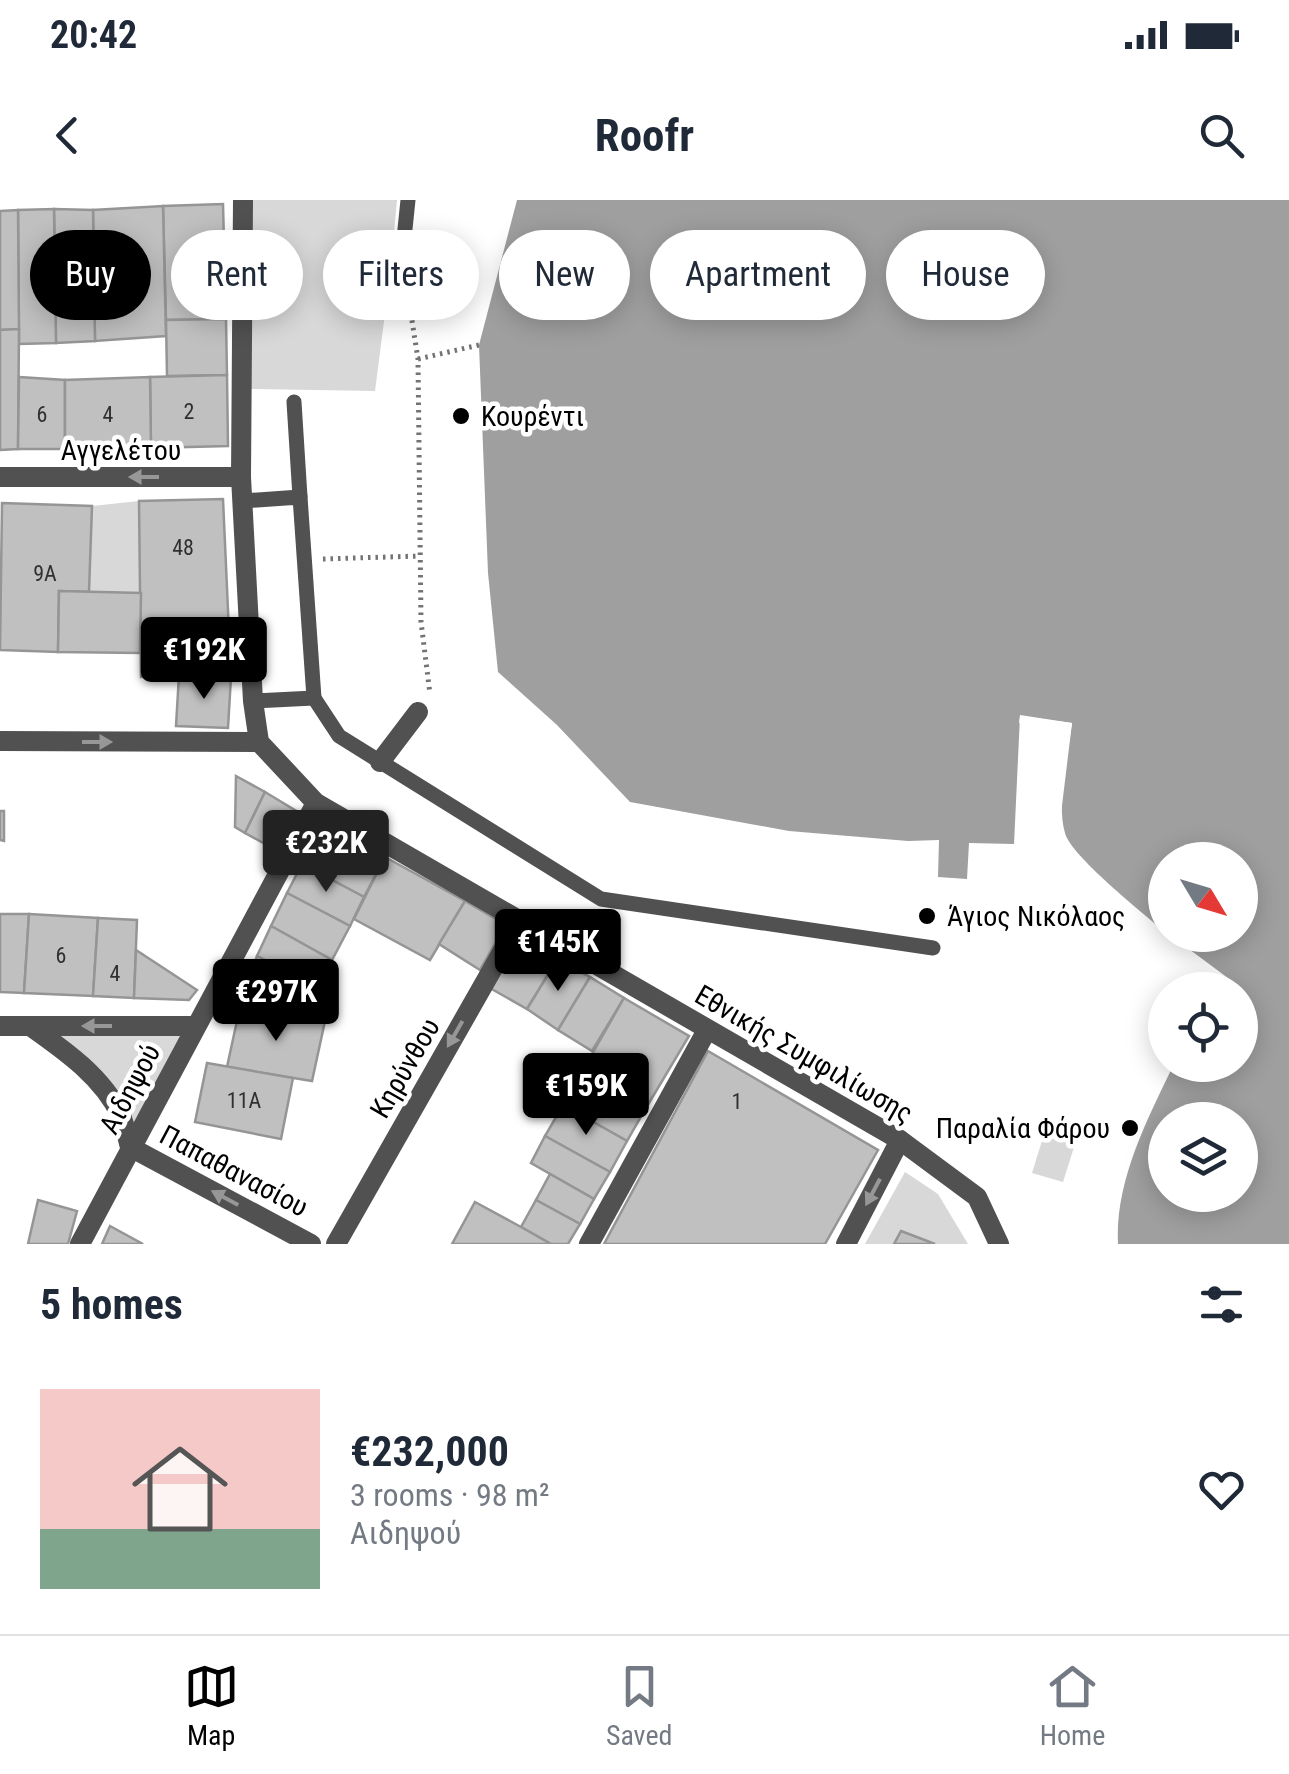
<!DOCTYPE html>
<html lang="en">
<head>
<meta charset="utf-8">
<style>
	body { margin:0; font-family:"Roboto Condensed",sans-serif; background:#f6f6f7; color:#1f2937; height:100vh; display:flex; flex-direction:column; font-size:38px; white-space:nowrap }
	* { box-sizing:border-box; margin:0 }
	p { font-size:32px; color:#747a83 }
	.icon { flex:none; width:55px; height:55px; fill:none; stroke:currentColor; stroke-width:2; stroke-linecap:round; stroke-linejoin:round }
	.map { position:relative; height:1044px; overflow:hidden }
	.side { display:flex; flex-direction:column; background:#fff; flex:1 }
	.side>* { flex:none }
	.hud { position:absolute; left:30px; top:30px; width:1230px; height:90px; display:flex; gap:20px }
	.needle { width:65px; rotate:128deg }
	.tools { position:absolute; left:1148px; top:642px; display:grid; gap:20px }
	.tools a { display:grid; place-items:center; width:110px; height:110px; border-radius:50%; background:#fff; box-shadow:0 5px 25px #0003; font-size:50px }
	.price { position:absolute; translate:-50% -85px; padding:0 22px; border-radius:10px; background:#000; color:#fff; font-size:32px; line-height:65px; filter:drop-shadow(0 2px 5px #0008) }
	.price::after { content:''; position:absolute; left:50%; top:60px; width:30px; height:22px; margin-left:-15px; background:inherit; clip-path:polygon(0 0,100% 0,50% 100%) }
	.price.on { background:#222; color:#fff }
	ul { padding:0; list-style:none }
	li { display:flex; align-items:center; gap:30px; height:250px; padding:0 40px }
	li span { display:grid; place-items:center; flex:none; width:280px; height:200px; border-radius:0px; color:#555 }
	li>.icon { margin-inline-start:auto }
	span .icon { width:120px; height:120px; fill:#fffc; stroke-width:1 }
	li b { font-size:42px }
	h2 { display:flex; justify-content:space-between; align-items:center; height:120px; padding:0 40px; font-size:42px }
	.tag { padding:0 35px; border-radius:45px; background:#fff; box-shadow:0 5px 25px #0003; font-size:35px; line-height:90px }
	.tag.on { background:#000; color:#fff }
	.status { display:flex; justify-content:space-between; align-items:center; height:70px; padding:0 50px; background:#fff; direction:ltr }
	.status svg { height:28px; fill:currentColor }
	header { display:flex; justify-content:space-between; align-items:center; height:130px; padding:0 40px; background:#fff; font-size:45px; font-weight:700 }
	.tabs { display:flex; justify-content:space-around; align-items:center; height:140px; border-top:2px solid #e0e1e3; background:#fff; font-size:28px; color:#747a83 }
	.tabs a { display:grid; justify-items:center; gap:5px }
	.tabs .on { color:#000 }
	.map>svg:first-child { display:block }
	.green { fill:#d8d8d8 }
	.water { fill:#9f9f9f; fill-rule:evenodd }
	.pier { fill:#fff }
	.building { fill:#c0c0c0; stroke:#959595; stroke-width:2.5 }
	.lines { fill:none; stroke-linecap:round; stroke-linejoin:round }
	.path { stroke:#737373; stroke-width:5; stroke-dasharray:2.5 5; stroke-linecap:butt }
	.service { stroke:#515151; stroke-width:15 }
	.pedestrian { stroke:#515151; stroke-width:20 }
	.minor { stroke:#515151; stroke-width:20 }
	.oneway { fill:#979797 }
	.poi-dot { fill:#000; stroke:#fff; stroke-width:4 }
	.labels { text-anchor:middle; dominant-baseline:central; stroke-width:9; stroke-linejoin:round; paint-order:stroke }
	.number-label { font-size:22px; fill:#303030 }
	.poi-label { font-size:28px; fill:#000; stroke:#fff; text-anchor:start }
	.street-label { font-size:28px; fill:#000; stroke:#fff }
</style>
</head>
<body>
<div class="status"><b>20:42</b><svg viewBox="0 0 49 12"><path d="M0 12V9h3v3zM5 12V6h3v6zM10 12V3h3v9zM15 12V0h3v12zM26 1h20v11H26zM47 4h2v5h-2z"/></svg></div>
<header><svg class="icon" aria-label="back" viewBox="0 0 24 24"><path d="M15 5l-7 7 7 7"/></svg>Roofr<svg class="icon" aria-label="search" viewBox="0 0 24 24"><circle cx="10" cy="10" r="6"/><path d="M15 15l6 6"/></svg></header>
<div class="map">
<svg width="1289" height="1044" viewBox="0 0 1289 1044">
	<rect width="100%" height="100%" fill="#fff"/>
	<g class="green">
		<polygon points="251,0 397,0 390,75 375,191 249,189"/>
		<polygon points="139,301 141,393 89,392 92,306"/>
		<polygon points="30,826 195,826 130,947 121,915"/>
		<polygon points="1045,931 1076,941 1063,982 1032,973"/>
		<polygon points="905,972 938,994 968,1044 935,1044 901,1031 894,1044 865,1044"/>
	</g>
	<path class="water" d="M517 0H1289V1044H1118C1115 983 1145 924 1171 870L1174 865H1240V790H1227L1232 781 1170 735H1240V660H1165V732C1144 714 1070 655 1065 633 1056 601 1068 556 1072 523L1020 516 1014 644 969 643 967 679 938 677 939 640 908 641 789 631 630 602 557 525 498 472 488 373 479 145ZM1165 920H1240V995H1165Z"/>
	<polygon class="pier" points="1020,515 1072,523 1061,614 1056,614 1067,527 1025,521 1024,524 1019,523"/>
	<g class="building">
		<polygon points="223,4 226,119 166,120 163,6"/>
		<polygon points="163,6 166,136 95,141 93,10"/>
		<polygon points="54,9 93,10 95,141 56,143"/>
		<polygon points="54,9 56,143 19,144 18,10"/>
		<polygon points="18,10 19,129 0,130 0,11"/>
		<polygon points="226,119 227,175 167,176 166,120"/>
		<polygon points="19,129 18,249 0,250 0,130"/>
		<polygon points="227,175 228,246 151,248 150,177"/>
		<polygon points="19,177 65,180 65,249 18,249"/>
		<polygon points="150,177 151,248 65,249 65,180"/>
		<polygon points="223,299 231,477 179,475 141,477 139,301"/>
		<polygon points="2,303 92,306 89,392 59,391 58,452 0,450"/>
		<polygon points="59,391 141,393 140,453 58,452"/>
		<polygon points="179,475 231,477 228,528 176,526"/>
		<polygon points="236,576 265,592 245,633 235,627"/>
		<polygon points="265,592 298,612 276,650 245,633"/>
		<polygon points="0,611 4,611 4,641 0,640"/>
		<polygon points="322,625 385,657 364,697 302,664"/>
		<polygon points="385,657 465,701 430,760 354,719"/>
		<polygon points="302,664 364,697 350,726 287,693"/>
		<polygon points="287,693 350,726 332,760 271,726"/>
		<polygon points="465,701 506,725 480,770 439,744"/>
		<polygon points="0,714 29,714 24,793 0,792"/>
		<polygon points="29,714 98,718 93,796 24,793"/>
		<polygon points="98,718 137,720 134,798 93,796"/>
		<polygon points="271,726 332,760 318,787 257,756"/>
		<polygon points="521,737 557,760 527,809 490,788"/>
		<polygon points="136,750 197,790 189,800 134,798"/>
		<polygon points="257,756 318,787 325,821 240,807"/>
		<polygon points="557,760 590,777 558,830 527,809"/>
		<polygon points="590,777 624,798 592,851 558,830"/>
		<polygon points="624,798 689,836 643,913 579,877"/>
		<polygon points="240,807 325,821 312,881 227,867"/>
		<polygon points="708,851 878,950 825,1044 604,1044"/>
		<polygon points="207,863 293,878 281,939 195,922"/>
		<polygon points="579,877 643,913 627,941 563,905"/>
		<polygon points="563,905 627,941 610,972 545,936"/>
		<polygon points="545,936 610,972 594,999 531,963"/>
		<polygon points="550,974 594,999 580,1024 536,1000"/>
		<polygon points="38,1000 77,1011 68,1044 28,1044"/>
		<polygon points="536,1000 580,1024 568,1044 551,1044 521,1027"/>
		<polygon points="475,1002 521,1027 551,1044 452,1044"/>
		<polygon points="110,1026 143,1044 102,1044"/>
		<polygon points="901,1031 935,1044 894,1044"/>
	</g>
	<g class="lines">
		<g class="path">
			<polyline points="405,76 418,159 421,422 430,494"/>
			<polyline points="418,159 479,145"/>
			<polyline points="323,359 420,356"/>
		</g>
		<g class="service">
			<polyline points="402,58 408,0"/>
			<polyline points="294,202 300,297"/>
			<polyline points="242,301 300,297 314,498 253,501"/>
			<polyline points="314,498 339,536 601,699 933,748"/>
		</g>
		<polyline class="pedestrian" points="380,562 418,512"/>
		<g class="minor">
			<polyline points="243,0 241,277 253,501 259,542 316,603 900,940 977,997 999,1044"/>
			<polyline points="0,277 241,277"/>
			<polyline points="0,541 259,542"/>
			<polyline points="0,826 195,826"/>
			<path d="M30 826C64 850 103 877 121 916 125 925 127 937 130 947"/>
			<polyline points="130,947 311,1044"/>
			<polyline points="80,1044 316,603"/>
			<polyline points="336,1044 521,719"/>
			<polyline points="589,1044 707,830"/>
			<polyline points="846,1044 900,940"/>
		</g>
	</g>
	<defs><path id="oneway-solid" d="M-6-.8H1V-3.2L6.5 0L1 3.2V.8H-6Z" transform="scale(2.5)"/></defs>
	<g class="oneway">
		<use href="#oneway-solid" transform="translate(144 277) rotate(180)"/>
		<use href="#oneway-solid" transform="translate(97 542)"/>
		<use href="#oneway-solid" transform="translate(97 826) rotate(-180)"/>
		<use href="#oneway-solid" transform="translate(455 834) rotate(120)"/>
		<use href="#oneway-solid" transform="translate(873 992) rotate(118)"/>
		<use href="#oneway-solid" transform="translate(225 998) rotate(-152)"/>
	</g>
	<g class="poi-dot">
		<circle cx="461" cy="216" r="10"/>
		<circle cx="927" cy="716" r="10"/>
		<circle cx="1130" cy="928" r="10"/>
	</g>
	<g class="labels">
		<g class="number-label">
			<text x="189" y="211">2</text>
			<text x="42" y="214">6</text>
			<text x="108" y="214">4</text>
			<text x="183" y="347">48</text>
			<text x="45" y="373">9Α</text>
			<text x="61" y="755">6</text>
			<text x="115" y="773">4</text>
			<text x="244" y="900">11Α</text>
			<text x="737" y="901">1</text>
		</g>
		<g class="poi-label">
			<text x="481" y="216">Κουρέντι</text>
			<text x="947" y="716">Άγιος Νικόλαος</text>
			<text x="1110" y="928" text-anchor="end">Παραλία Φάρου</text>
		</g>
		<g class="street-label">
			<text x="121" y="250">Αγγελέτου</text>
			<text transform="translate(804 854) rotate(30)">Εθνικής Συμφιλίωσης</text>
			<text transform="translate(405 868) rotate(-60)">Κηρύνθου</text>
			<text transform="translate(130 889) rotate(-62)">Αιδηψού</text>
			<text transform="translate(234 971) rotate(28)">Παπαθανασίου</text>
		</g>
	</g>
</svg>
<div class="tools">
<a><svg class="needle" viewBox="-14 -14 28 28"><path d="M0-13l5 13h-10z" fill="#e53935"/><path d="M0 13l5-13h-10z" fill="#747a83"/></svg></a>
<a><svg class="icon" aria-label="locate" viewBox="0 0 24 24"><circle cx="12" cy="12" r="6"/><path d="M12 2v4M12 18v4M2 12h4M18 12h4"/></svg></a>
<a><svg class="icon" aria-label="layers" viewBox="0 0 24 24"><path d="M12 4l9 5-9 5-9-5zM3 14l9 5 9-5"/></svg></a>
</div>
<b class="price" style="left:204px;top:502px">€192K</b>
<b class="price on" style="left:326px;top:695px">€232K</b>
<b class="price" style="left:558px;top:794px">€145K</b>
<b class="price" style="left:276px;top:844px">€297K</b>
<b class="price" style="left:586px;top:938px">€159K</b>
<div class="hud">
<a class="tag on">Buy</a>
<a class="tag">Rent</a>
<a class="tag">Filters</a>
<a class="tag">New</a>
<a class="tag">Apartment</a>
<a class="tag">House</a>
</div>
</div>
<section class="side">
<h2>5 homes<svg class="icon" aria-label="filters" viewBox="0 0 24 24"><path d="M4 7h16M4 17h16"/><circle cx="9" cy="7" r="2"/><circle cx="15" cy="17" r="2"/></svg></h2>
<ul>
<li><span style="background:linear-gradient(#f6c9c9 70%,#7fa58c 0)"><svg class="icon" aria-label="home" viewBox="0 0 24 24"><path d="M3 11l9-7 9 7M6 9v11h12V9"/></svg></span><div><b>€232,000</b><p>3 rooms · 98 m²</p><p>Αιδηψού</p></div><svg class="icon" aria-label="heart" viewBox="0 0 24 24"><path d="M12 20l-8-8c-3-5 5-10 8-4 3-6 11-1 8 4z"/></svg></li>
</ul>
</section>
<nav class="tabs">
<a class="on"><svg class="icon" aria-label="map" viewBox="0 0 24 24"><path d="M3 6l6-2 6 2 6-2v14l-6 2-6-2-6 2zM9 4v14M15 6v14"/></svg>Map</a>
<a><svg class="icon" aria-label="saved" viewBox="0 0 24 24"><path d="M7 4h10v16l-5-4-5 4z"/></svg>Saved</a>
<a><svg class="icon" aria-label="home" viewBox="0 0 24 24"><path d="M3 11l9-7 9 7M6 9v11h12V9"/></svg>Home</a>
</nav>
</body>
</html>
